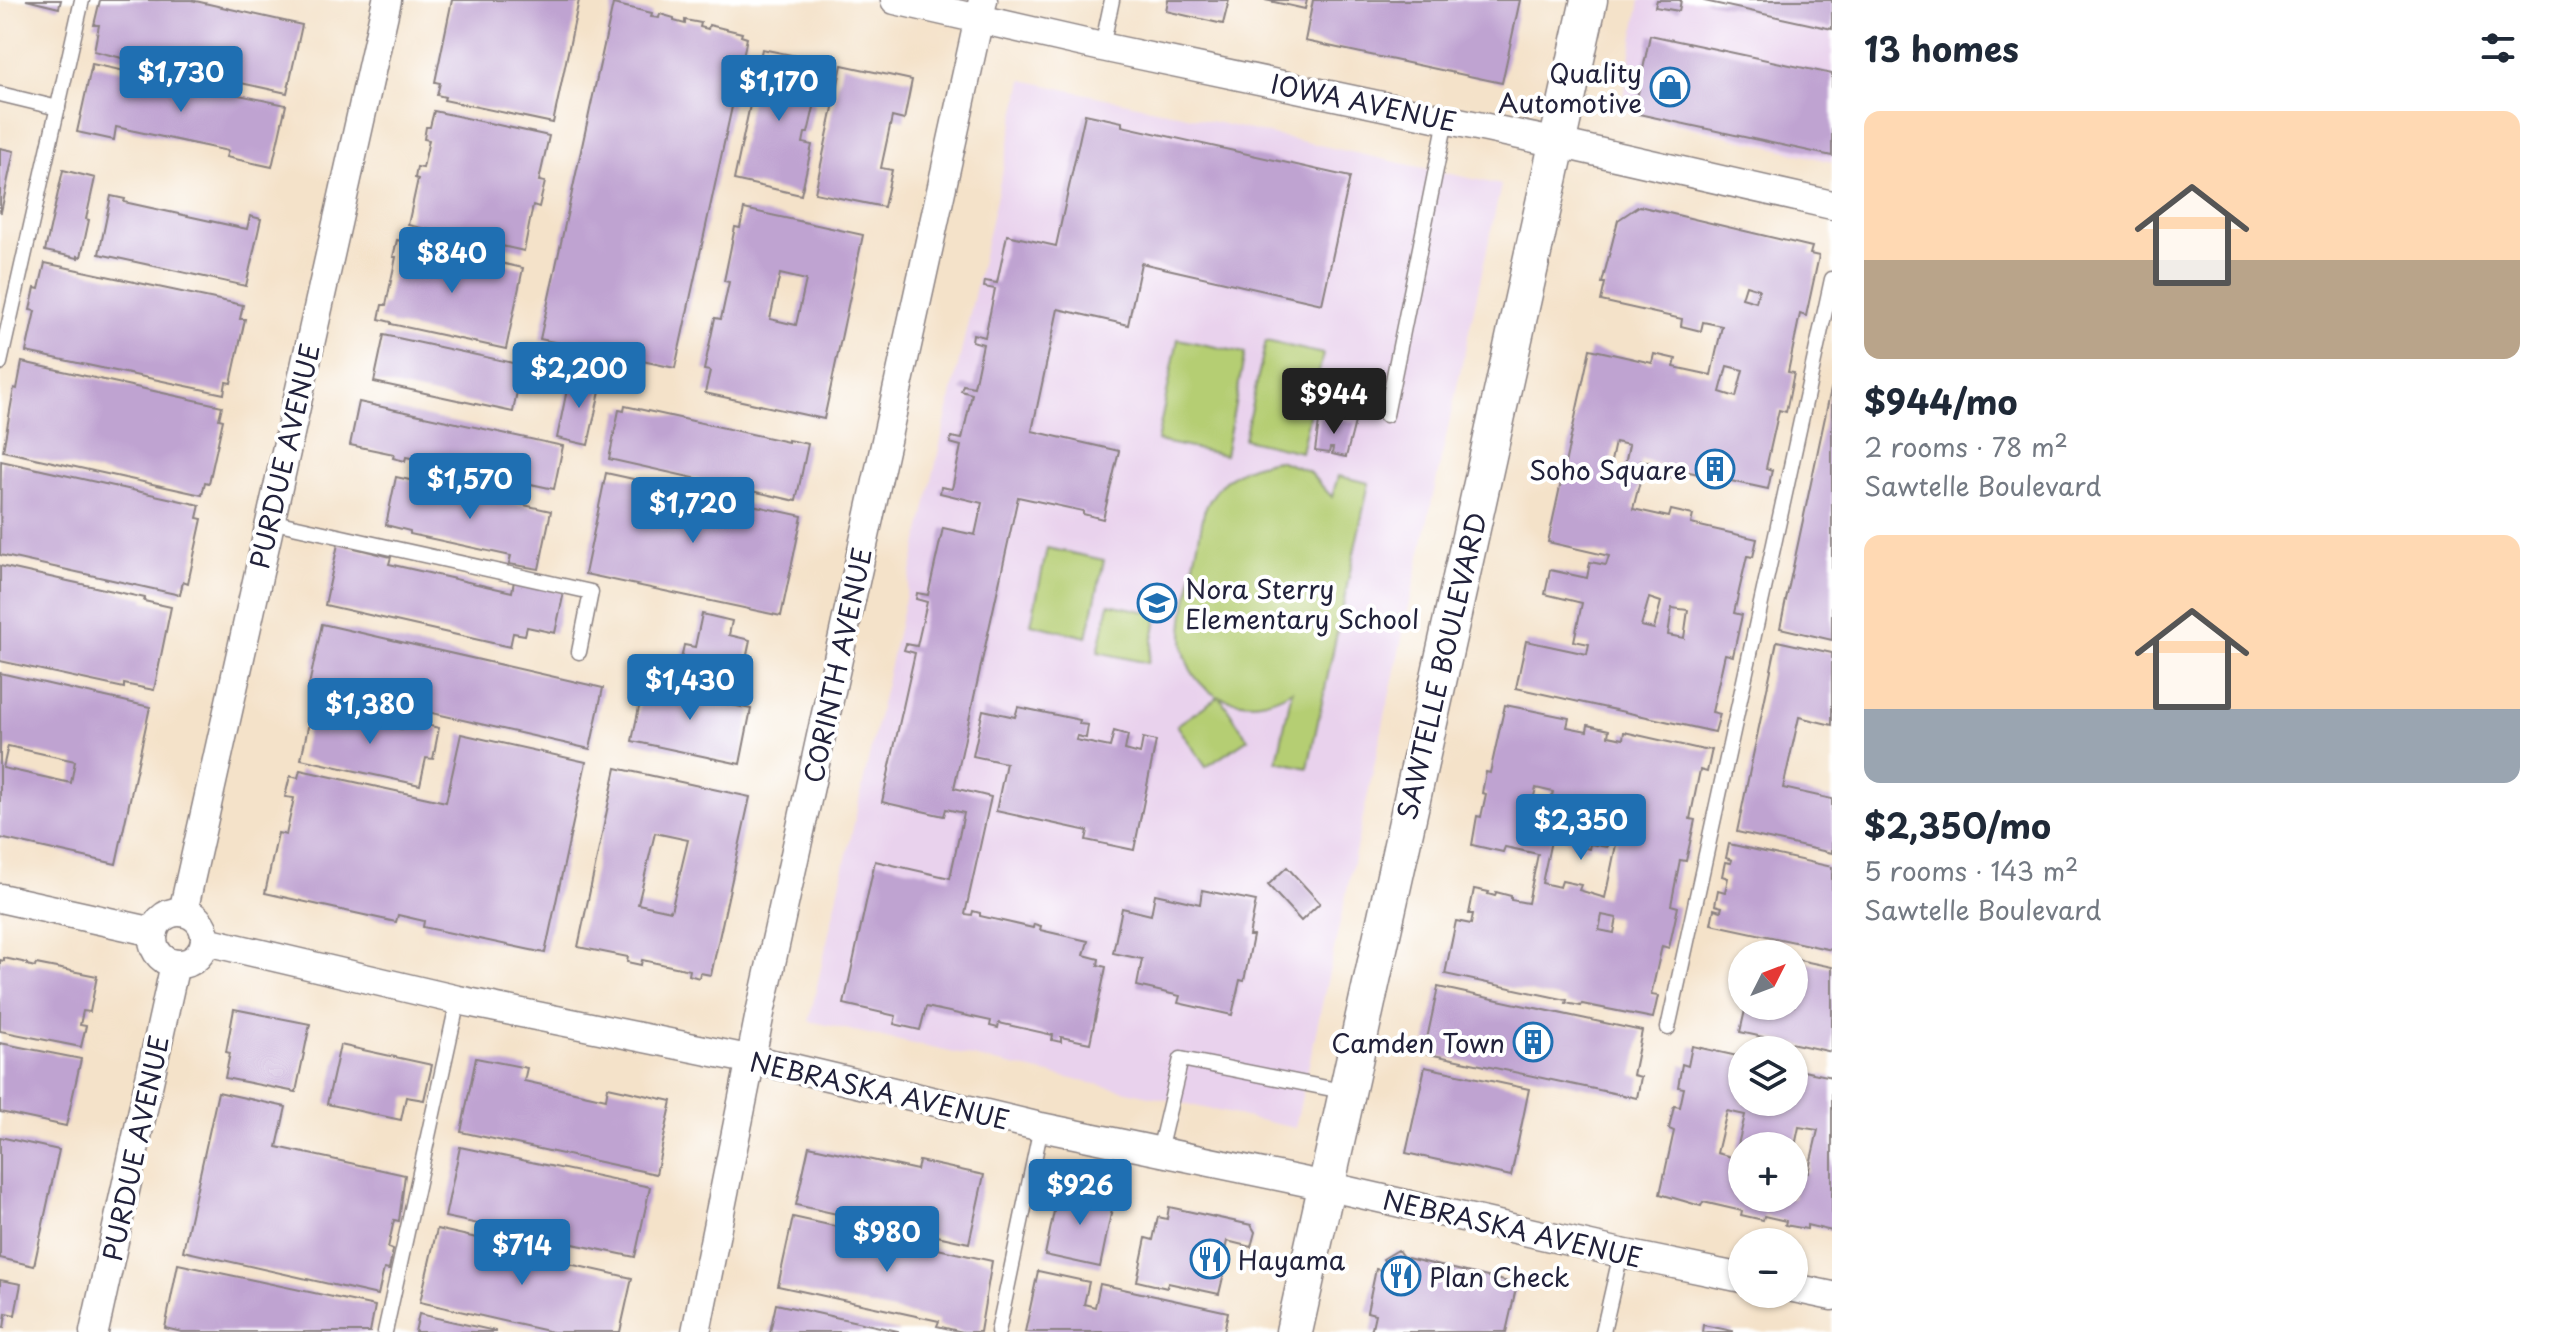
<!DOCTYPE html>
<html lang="en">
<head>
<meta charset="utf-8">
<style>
	body { margin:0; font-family:"Playpen Sans",sans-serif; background:#f6f6f7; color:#1f2937; height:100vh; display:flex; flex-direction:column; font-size:30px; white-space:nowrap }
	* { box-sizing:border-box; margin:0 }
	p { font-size:26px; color:#747a83 }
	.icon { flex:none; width:44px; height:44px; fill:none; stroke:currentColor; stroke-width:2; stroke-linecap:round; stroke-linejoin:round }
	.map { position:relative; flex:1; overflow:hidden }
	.sheet { display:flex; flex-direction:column; background:#fff; width:720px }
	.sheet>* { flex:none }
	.needle { width:52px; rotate:48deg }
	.tools { position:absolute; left:1728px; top:940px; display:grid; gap:16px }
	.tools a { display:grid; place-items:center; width:80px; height:80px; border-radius:50%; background:#fff; box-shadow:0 2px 6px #0004; font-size:40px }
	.price { position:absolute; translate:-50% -68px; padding:0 18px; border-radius:8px; background:#1f6fb2; color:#fff; font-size:26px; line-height:52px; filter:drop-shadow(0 2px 4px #0008) }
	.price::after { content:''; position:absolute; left:50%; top:48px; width:24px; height:18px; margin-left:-12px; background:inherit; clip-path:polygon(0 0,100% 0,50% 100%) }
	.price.current { background:#222; color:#fff }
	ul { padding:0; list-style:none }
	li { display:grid; align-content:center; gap:16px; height:424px; padding:0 32px }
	li span { display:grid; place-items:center; height:248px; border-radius:16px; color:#555 }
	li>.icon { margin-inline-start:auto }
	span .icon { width:144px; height:144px; fill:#fffc; stroke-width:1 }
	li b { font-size:34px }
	h2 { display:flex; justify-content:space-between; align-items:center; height:96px; padding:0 32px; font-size:34px }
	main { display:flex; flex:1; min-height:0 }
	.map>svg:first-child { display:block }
	.built { fill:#e9d2ed }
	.green { fill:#b5ce73; stroke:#6c7857; stroke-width:2 }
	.building { fill:#bfa3d1; fill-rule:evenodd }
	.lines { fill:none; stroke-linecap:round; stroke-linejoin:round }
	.service-casing { stroke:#8b8282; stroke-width:17 }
	.minor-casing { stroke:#8b8282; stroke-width:31 }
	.tertiary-casing { stroke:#8b8282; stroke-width:39 }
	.service { stroke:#fff; stroke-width:14 }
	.minor { stroke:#fff; stroke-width:28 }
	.tertiary { stroke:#fff; stroke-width:36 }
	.labels { text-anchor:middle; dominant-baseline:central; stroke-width:8; stroke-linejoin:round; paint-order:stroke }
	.poi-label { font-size:26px; fill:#22223b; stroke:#fff; text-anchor:end }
	.street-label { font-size:26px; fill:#22223b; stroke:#fff }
</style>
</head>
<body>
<main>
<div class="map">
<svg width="1832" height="1332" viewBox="0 0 1832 1332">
	<rect width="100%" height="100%" fill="#fff"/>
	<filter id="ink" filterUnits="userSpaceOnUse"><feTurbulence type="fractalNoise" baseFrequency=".0125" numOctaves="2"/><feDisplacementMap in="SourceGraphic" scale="16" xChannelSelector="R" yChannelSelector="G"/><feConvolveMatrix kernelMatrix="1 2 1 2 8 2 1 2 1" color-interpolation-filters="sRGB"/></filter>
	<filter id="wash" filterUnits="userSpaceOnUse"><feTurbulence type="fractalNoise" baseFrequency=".006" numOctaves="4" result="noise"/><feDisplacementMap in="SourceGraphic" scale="32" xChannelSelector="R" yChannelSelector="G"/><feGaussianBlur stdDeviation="1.8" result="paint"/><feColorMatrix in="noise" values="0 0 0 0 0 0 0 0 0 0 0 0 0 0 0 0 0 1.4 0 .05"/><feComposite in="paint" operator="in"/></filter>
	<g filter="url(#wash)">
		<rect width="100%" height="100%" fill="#f4e2c9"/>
		<g class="built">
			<polygon points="1640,0 1832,0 1832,162 1621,110"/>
			<polygon points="1023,80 1501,185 1295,1128 809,1021"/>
		</g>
		<g class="green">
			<polygon points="1178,339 1245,353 1225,455 1157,441"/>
			<polygon points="1266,341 1323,354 1301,452 1244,439"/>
			<path d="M1278 460 1308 471 1332 497 1338 476 1369 483 1308 768 1277 761 1292 690C1267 705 1247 706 1220 697L1248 739 1206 767 1177 725 1218 697C1171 669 1182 626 1191 580 1195 557 1200 534 1204 512 1218 478 1243 465 1278 460Z"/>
			<polygon points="1047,548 1104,560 1087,637 1031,624"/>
			<polygon points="1109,604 1158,614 1148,663 1098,652"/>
		</g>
		<g id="blocks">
			<g class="building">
				<polygon points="26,0 61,0 59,8"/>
				<polygon points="100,0 191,0 302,25 287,93 218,78 218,80 202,77 202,75 171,68 170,70 94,51 99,25 94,25"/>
				<polygon points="452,0 579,0 553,123 444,100 445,97 437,95 440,83 435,82"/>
				<polygon points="1168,0 1229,0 1223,24 1166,11"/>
				<polygon points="1265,0 1307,0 1305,9"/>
				<polygon points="1313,0 1520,0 1502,83 1305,41"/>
				<polygon points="1657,0 1681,0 1679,11 1655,7"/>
				<polygon points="1704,0 1832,0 1832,29 1704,1"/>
				<polygon points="613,4 652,13 651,17 659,18 660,14 674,18 674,21 685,24 685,20 701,23 700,27 708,29 709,25 742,33 741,36 747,38 675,368 540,339"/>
				<polygon points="1650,35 1832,74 1832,156 1634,113"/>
				<polygon points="762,49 821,61 820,65 824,65 820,80 817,79 812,103 815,103 808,133 805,133 803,143 812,145 801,195 734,180"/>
				<polygon points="92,64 286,105 272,167 226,157 228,151 116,127 114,140 77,132"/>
				<polygon points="842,65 912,80 904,120 892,117 881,168 892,170 884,207 815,193"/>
				<polygon points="434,111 549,136 539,181 545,182 539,207 533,205 524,251 408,225 418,179 415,178 417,167 423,168 429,140 424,139 426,127 430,127"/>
				<polygon points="1085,114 1122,122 1122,126 1350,177 1322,304 1141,263 1128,325 1058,309 1032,431 1119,451 1103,519 1083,514 1083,511 1018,497 954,788 991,797 965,914 972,915 973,911 980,913 980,916 1033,928 1034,924 1041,926 1040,930 1088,941 1084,955 1099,959 1098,965 1106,967 1090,1043 1061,1037 1061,1042 1052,1040 1053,1035 999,1023 998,1028 990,1026 991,1021 926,1007 920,1030 894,1024 896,1016 844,1004 875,861 950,878 964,813 946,809 944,816 882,802 915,653 904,650 906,644 917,646 927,602 916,599 917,593 928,595 943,528 975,535 982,503 940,493 941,487 952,489 961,446 950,443 951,437 962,439 972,394 961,391 963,385 974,387 983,344 972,341 973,334 985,337 995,289 984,287 985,281 997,283 1007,235 1056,246"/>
				<polygon points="0,148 14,151 1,212 0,211"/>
				<polygon points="63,170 95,178 86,219 89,220 81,257 78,256 78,258 45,251"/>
				<polygon points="111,196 125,199 124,202 247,229 250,216 261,219 246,286 99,254"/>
				<path d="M1639 206 1812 247 1810 254 1819 256 1806 316 1800 314 1788 372 1794 373 1786 412 1779 410 1766 468 1772 470 1768 489 1680 470 1678 479 1659 474 1661 465 1641 460 1637 476 1641 477 1633 509 1669 517 1671 510 1693 515 1691 524 1757 539 1753 557 1747 556 1734 613 1742 615 1733 656 1725 654 1712 712 1720 714 1715 732 1516 688 1526 641 1587 654 1589 644 1574 641 1582 603 1545 594 1550 570 1587 578 1590 562 1606 565 1609 556 1548 542 1590 349 1652 363 1654 354 1676 359 1674 367 1711 375 1722 326 1703 322 1701 331 1681 326 1682 319 1601 301 1605 283H1602L1618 220ZM1746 285 1759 289 1756 302 1742 298ZM1727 366 1743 370 1736 397 1720 392ZM1615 442 1629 445 1623 474 1609 471ZM1649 598 1661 602 1654 629 1641 626ZM1672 608 1688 610 1684 638 1668 635Z"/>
				<path d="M744 209 863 235 824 419 705 393 710 371 704 370 715 318 721 319 729 282 724 281 735 227 740 228ZM780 274 806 280 796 325 770 319Z"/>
				<polygon points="397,240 523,268 506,349 391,324 391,322 379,319 382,305 386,305 396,257 393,257"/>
				<polygon points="45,263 243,305 240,319 245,319 231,383 226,382 224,394 26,352 35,311 30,310 35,288 39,289"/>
				<polygon points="384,335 522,365 513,412 374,382"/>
				<polygon points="22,362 222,406 219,419 223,420 209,483 205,482 202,495 3,451 14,388 17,389"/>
				<polygon points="570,375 602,382 588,445 557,438"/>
				<polygon points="1831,389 1832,390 1832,640 1780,628"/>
				<polygon points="359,402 563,446 554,489 406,457 405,461 393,458 394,454 350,445"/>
				<polygon points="625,406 788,442 788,440 808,444 796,501 609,459 619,410 624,411"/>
				<polygon points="1320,415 1355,422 1346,457 1332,454 1333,448 1330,448 1329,453 1315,451"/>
				<polygon points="1,461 200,505 197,518 202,519 188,583 183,581 180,595 0,555"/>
				<polygon points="606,473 802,516 781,616 585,574"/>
				<polygon points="396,477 551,511 539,569 509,564 511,556 410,534 410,531 386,525"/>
				<polygon points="338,544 391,557 389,564 512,592 514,581 564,592 555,633 527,627 525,635 513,633 510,647 325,605"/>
				<polygon points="0,566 145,598 144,601 171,607 154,690 124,684 124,688 0,661"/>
				<polygon points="702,614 732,621 729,635 750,640 742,679 724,675 723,680 715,678 716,673 680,664 684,645 695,647"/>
				<polygon points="322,624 603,688 590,749 309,685"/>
				<polygon points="1777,641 1832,653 1832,725 1799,717 1783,788 1832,799 1832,853 1737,832"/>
				<path d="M0 673 150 707 116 864 0 838ZM8 746 75 761 71 783 3 768Z"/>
				<polygon points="645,678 705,691 703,699 751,709 740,764 632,741"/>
				<path d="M1505 705 1569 718 1567 727 1587 731 1588 725 1609 730 1608 736 1623 739 1624 732 1704 750 1712 749 1707 772 1700 770 1690 819 1695 820 1686 861 1680 860 1671 905 1678 907 1669 948 1662 946 1651 995 1658 996 1653 1018 1582 1004 1581 1006 1566 1003 1567 1000 1445 974 1456 921 1471 924 1473 914H1469L1474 889 1489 892 1488 894 1495 896 1496 892 1511 896V900L1528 903 1538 854 1505 847 1503 852 1472 845 1477 816 1481 817 1486 794 1482 793 1486 772 1490 773ZM1536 788 1553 792 1549 808 1532 804ZM1625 808 1640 811 1637 827 1622 824ZM1552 836 1571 840 1570 844 1589 849 1590 844 1607 847 1609 838 1617 840 1605 898 1579 890 1581 885 1562 881 1560 887 1542 883ZM1602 915 1617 918 1614 933 1599 930Z"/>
				<polygon points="1018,707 1080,720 1079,724 1088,725 1086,738 1077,736 1076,740 1110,747 1114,731 1128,735 1125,750 1140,754 1143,738 1156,741 1134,850 1086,840 1088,831 996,811 1006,763 973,756 983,710 1015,717"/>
				<polygon points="312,709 402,729 404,720 439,728 433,759 426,758 420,785 301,759"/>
				<polygon points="461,734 586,762 545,953 423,927 424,921 398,915 396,922 265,893 278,833 286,835 294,798 285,797 290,776 298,778 300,770 446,802"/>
				<path d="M616 768 750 797 711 975 700 973 699 978 689 975 690 970 642 960 641 965 627 962 628 957 578 947ZM655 833 688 840 671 911 638 904Z"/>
				<polygon points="1729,844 1832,867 1832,950 1711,924 1714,909 1721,911 1722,907 1715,905 1718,890 1725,892 1728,878 1722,876 1725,862 1731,863 1732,860 1726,858"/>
				<polygon points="1287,867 1320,903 1301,921 1268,885"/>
				<polygon points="1202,890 1256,901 1249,936 1253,936 1244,981 1240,980 1232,1015 1178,1003 1180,996 1137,986 1142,959 1113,953 1122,908 1151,915 1155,894 1200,904"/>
				<polygon points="4,958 27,963 27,965 35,967 36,964 97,976 90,1012 83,1011 80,1025 86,1026 81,1047 0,1031 0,960 4,961"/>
				<polygon points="1794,959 1832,967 1832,1052 1740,1032 1746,1006 1794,1006"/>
				<polygon points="1438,987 1642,1031 1633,1075 1641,1077 1637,1098 1424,1053"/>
				<polygon points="234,1009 310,1024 296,1092 225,1078 230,1053 226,1052"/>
				<polygon points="0,1043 81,1059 66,1126 0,1112"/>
				<polygon points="340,1045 432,1065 424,1100 406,1097 401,1120 327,1104"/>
				<path d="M1692 1046 1742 1057V1102H1794V1069L1832 1077V1231L1807 1225V1229L1785 1225 1786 1221 1764 1216 1763 1220 1741 1215 1742 1211 1703 1202 1701 1206 1660 1194 1674 1131 1669 1129 1674 1106 1680 1107 1684 1088 1678 1087 1682 1064 1688 1066ZM1727 1111 1745 1115 1735 1158 1717 1153ZM1799 1127 1818 1130 1808 1173 1794 1170V1198H1742V1146H1795Z"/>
				<polygon points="476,1058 527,1068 524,1081 606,1099 608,1087 672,1101 656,1174 461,1132"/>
				<polygon points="1425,1067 1529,1089 1511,1176 1406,1153"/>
				<polygon points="218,1092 286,1107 277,1147 405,1175 399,1221 394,1220 388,1248 393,1250 389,1270 384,1269 378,1295 183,1251"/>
				<polygon points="0,1137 59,1150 34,1266 0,1258"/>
				<polygon points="809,1146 917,1170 919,1161 984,1175 969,1243 796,1205"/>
				<polygon points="460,1147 650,1187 635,1257 445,1217"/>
				<polygon points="1059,1187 1114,1199 1100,1267 1045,1255"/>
				<polygon points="1169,1207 1251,1225 1255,1232 1251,1247 1227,1241 1224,1255 1228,1256 1219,1294 1168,1283 1167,1288 1137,1281 1146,1238 1153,1240 1158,1217 1167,1219"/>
				<polygon points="793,1217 992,1261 980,1332 963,1332 937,1326 939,1321 778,1286"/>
				<polygon points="437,1229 516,1247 515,1252 632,1278 620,1332 552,1332 420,1302"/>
				<polygon points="1398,1250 1403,1257 1517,1284 1506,1332 1371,1332 1375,1314 1367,1312 1376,1269 1384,1271 1388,1267 1383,1259"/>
				<polygon points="178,1264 375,1306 370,1332 182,1332 165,1328"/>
				<polygon points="1038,1271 1089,1282 1084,1304 1095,1307 1100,1284 1228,1312 1224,1332 1025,1332"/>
				<polygon points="0,1280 21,1284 15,1315 6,1313 4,1328 0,1327"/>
				<polygon points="776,1304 898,1331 898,1332 770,1332"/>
				<polygon points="419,1314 495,1331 495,1332 415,1332"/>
				<polygon points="1703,1325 1733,1331 1733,1332 1702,1332"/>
			</g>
		</g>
	</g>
	<g filter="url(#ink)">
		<use href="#blocks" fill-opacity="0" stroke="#8b8282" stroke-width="2"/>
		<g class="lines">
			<defs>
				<g id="service">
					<polyline points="1102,47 1112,0"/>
					<polyline points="0,94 58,108"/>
					<polyline points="0,363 82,0"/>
					<polyline points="1386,415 1446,120"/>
					<polyline points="270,521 591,592 579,652"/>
					<polyline points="1668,1028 1832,279"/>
					<polyline points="1159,1151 1181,1059 1347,1092"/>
					<polyline points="385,1332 458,1000"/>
					<polyline points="998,1332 1041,1127"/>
					<polyline points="1603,1332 1621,1253"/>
				</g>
				<g id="minor">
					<polyline points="895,0 1102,47 1558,143 1832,205"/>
					<polyline points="0,898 154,932"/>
					<circle cx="179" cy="938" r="26"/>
					<polyline points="183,912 387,0"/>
					<polyline points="206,941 458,1000 797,1069 1041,1127 1326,1186 1621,1253 1742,1278"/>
					<polyline points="1794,1288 1832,1296"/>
					<polyline points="94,1332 175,964"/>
					<polyline points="696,1332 759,1018 983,0"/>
				</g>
				<polyline id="tertiary" points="1294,1332 1589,0"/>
			</defs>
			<use href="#service" class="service-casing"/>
			<use href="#minor" class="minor-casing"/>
			<use href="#tertiary" class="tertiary-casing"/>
			<use href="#service" class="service"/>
			<use href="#minor" class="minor"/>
			<use href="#tertiary" class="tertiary"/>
		</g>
	</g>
	<defs>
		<symbol id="shop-ring" viewBox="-11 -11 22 22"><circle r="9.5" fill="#fff" stroke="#1f6fb2" stroke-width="1.5"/><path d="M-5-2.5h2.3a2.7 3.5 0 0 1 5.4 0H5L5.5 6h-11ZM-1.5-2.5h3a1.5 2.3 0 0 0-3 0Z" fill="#1f6fb2"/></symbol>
		<symbol id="building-ring" viewBox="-11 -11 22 22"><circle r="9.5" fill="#fff" stroke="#1f6fb2" stroke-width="1.5"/><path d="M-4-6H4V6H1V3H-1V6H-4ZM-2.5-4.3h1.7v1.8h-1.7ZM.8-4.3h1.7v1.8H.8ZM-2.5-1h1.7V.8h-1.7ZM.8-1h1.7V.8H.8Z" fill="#1f6fb2"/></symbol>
		<symbol id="school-ring" viewBox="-11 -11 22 22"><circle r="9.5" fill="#fff" stroke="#1f6fb2" stroke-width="1.5"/><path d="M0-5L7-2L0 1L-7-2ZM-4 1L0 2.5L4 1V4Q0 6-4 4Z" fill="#1f6fb2"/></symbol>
		<symbol id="restaurant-ring" viewBox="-11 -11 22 22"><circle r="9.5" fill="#fff" stroke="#1f6fb2" stroke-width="1.5"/><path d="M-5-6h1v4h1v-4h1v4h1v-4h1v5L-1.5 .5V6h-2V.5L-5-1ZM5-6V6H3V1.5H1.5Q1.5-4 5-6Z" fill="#1f6fb2"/></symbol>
	</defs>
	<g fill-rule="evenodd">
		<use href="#shop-ring" x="1648" y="65" width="44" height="44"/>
		<use href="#building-ring" x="1693" y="447" width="44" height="44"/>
		<use href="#school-ring" x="1135" y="581" width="44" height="44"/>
		<use href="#building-ring" x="1511" y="1020" width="44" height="44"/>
		<use href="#restaurant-ring" x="1188" y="1237" width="44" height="44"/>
		<use href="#restaurant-ring" x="1379" y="1254" width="44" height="44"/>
	</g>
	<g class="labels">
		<g class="poi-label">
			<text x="1642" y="72">Quality<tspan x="1642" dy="30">Automotive</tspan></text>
			<text x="1687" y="469">Soho Square</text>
			<text x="1185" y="588" text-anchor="start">Nora Sterry<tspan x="1185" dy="30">Elementary School</tspan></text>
			<text x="1505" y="1042">Camden Town</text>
			<text x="1238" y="1259" text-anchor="start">Hayama</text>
			<text x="1429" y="1276" text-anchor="start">Plan Check</text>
		</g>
		<g class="street-label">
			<text transform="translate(1364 102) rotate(12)">IOWA AVENUE</text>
			<text transform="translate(284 456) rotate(-77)">PURDUE AVENUE</text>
			<text transform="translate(837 665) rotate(-78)">CORINTH AVENUE</text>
			<text transform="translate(1441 666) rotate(-77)">SAWTELLE BOULEVARD</text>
			<text transform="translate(880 1090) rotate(13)">NEBRASKA AVENUE</text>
			<text transform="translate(135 1148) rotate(-78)">PURDUE AVENUE</text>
			<text transform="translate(1513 1228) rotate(13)">NEBRASKA AVENUE</text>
		</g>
	</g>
</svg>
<div class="tools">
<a><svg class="needle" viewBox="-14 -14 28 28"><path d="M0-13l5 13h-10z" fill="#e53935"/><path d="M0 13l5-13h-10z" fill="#747a83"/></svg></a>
<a><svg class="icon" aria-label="layers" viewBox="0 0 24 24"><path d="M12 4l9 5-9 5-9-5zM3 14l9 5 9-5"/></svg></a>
<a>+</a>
<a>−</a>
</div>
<b class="price" style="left:181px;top:114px">$1,730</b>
<b class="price" style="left:779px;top:123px">$1,170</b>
<b class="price" style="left:452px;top:295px">$840</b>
<b class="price" style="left:579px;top:410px">$2,200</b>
<b class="price current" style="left:1334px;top:436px">$944</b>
<b class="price" style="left:470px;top:521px">$1,570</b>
<b class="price" style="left:693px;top:545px">$1,720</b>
<b class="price" style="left:690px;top:722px">$1,430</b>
<b class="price" style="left:370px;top:746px">$1,380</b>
<b class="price" style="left:1581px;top:862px">$2,350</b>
<b class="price" style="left:1080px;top:1227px">$926</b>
<b class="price" style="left:887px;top:1274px">$980</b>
<b class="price" style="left:522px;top:1287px">$714</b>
</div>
<section class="sheet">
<h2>13 homes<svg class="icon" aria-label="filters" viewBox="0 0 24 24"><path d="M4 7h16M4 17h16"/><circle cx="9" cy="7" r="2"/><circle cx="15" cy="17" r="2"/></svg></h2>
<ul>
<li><span style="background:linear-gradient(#ffd9b3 60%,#b9a48a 0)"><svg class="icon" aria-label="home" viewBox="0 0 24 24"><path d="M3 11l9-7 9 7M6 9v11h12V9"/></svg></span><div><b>$944/mo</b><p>2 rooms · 78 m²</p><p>Sawtelle Boulevard</p></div></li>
<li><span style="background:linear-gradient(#ffd9b3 70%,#9aa5b1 0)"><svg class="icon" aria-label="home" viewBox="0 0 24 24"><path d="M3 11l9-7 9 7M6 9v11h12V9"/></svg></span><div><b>$2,350/mo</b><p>5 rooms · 143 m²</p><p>Sawtelle Boulevard</p></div></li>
</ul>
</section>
</main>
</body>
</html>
